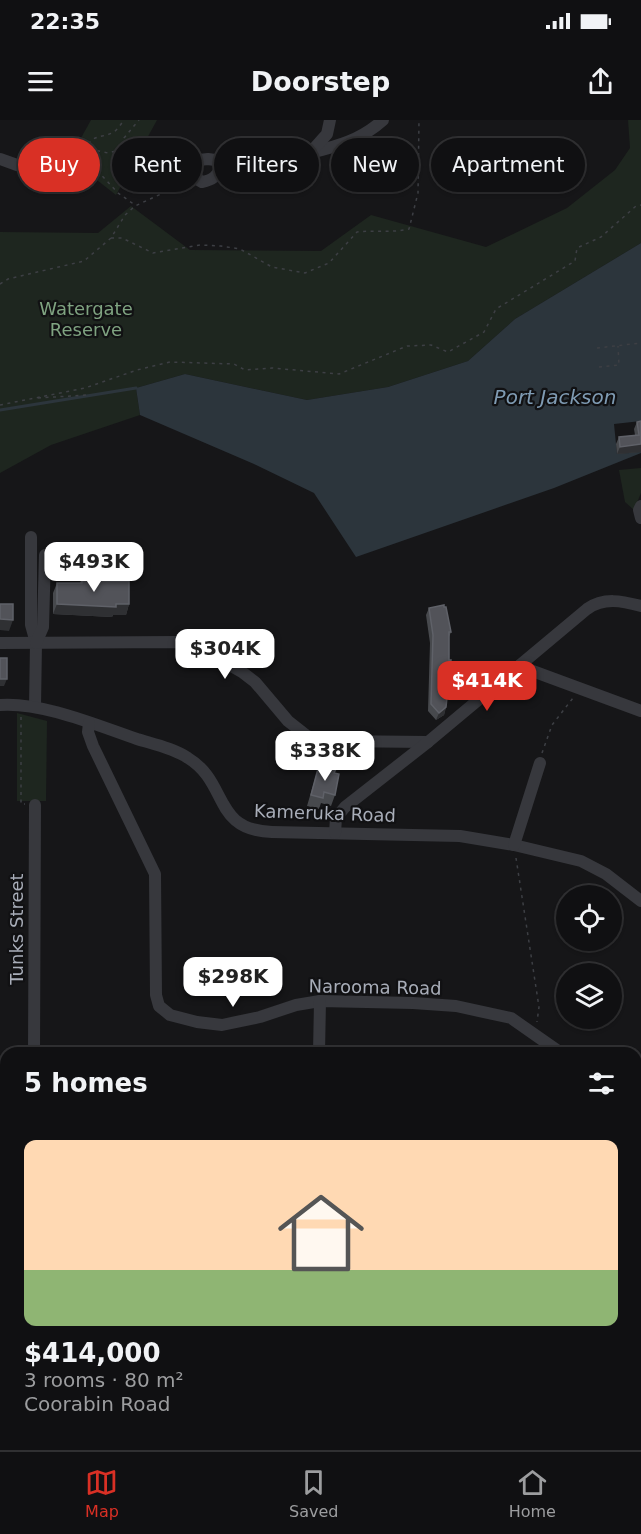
<!DOCTYPE html>
<html lang="en">
<head>
<meta charset="utf-8">
<style>
	body { margin:0; font-family:"DejaVu Sans",sans-serif; background:#19191b; color:#f1f3f6; height:100vh; display:flex; flex-direction:column; font-size:22px; white-space:nowrap }
	* { box-sizing:border-box; margin:0 }
	p { font-size:20px; color:#9c9d9f }
	.icon { flex:none; width:33px; height:33px; fill:none; stroke:currentColor; stroke-width:2; stroke-linecap:round; stroke-linejoin:round }
	.map { position:relative; flex:1; overflow:hidden }
	.panel { position:absolute; left:0px; top:927px; width:642px; height:404px; display:flex; flex-direction:column; background:#101012; border-radius:18px 18px 0 0; box-shadow:0 2px 4px #0004,0 0 0 2px #303032 }
	.panel>* { flex:none }
	.hud { position:absolute; left:18px; top:18px; width:606px; height:54px; display:flex; gap:12px }
	.fabs { position:absolute; left:556px; top:765px; display:grid; gap:12px }
	.fabs a { display:grid; place-items:center; width:66px; height:66px; border-radius:50%; background:#101012; box-shadow:0 2px 4px #0004,0 0 0 2px #303032; font-size:30px }
	.price { position:absolute; translate:-50% -51px; padding:0 14px; border-radius:12px; background:#fff; color:#222; font-size:20px; line-height:39px; filter:drop-shadow(0 2px 3px #0008) }
	.price::after { content:''; position:absolute; left:50%; top:36px; width:18px; height:14px; margin-left:-9px; background:inherit; clip-path:polygon(0 0,100% 0,50% 100%) }
	.price.active { background:#d93025; color:#fff }
	ul { padding:0; list-style:none }
	li { display:grid; align-content:center; gap:12px; height:318px; padding:0 24px }
	li span { display:grid; place-items:center; height:186px; border-radius:12px; color:#555 }
	li>.icon { margin-inline-start:auto }
	span .icon { width:108px; height:108px; fill:#fffc; stroke-width:1 }
	li b { font-size:26px }
	h2 { display:flex; justify-content:space-between; align-items:center; height:72px; padding:0 24px; font-size:26px }
	.tag { padding:0 21px; border-radius:27px; background:#101012; box-shadow:0 2px 4px #0004,0 0 0 2px #303032; font-size:21px; line-height:54px }
	.tag.active { background:#d93025; color:#fff }
	.status { display:flex; justify-content:space-between; align-items:center; height:42px; padding:0 30px; background:#101012; direction:ltr }
	.status svg { height:16px; fill:currentColor }
	header { display:flex; justify-content:space-between; align-items:center; height:78px; padding:0 24px; background:#101012; font-size:27px; font-weight:700 }
	.tabs { display:flex; justify-content:space-around; align-items:center; height:84px; border-top:2px solid #303032; background:#101012; font-size:16px; color:#9c9d9f }
	.tabs a { display:grid; justify-items:center; gap:3px }
	.tabs .active { color:#d93025 }
	.map>svg:first-child { display:block }
	.green { fill:#1e261f }
	.water { fill:#2c353c }
	.pier { fill:#161618 }
	.lines { fill:none; stroke-linecap:round; stroke-linejoin:round }
	.stream { stroke:#2c353c; stroke-width:3 }
	.path { stroke:#3d3f44; stroke-width:1.5; stroke-dasharray:3 4.5; stroke-linecap:butt }
	.minor { stroke:#37383d; stroke-width:12 }
	.wall { fill:#47494d }
	.shaded-wall { fill:#2f3033 }
	.building { fill:#525359; stroke:#5f6168; stroke-width:1.5 }
	.labels { text-anchor:middle; dominant-baseline:central; stroke-width:4.5; stroke-linejoin:round; paint-order:stroke }
	.park-label { font-size:18px; fill:#7fa381; stroke:#111113 }
	.street-label { font-size:18px; fill:#a8adb8; stroke:#111113 }
	.water-label { font-size:20px; font-style:italic; fill:#7f9bb3; stroke:#111113 }
</style>
</head>
<body>
<div class="status"><b>22:35</b><svg viewBox="0 0 49 12"><path d="M0 12V9h3v3zM5 12V6h3v6zM10 12V3h3v9zM15 12V0h3v12zM26 1h20v11H26zM47 4h2v5h-2z"/></svg></div>
<header><svg class="icon" aria-label="menu" viewBox="0 0 24 24"><path d="M4 6h16M4 12h16M4 18h16"/></svg>Doorstep<svg class="icon" aria-label="share" viewBox="0 0 24 24"><path d="M12 15V3M7 8l5-5 5 5M5 13v7h14v-7"/></svg></header>
<div class="map">
<svg width="641" height="1330" viewBox="0 0 641 1330">
	<rect width="100%" height="100%" fill="#161618"/>
	<g class="green">
		<polygon points="91,0 157,0 116,75 74,42 71,36"/>
		<polygon points="628,0 641,0 641,123 515,199 468,241 388,267 307,280 185,254 136,268 140,295 51,325 0,353 0,112 98,113 131,86 190,130 321,131 371,95 486,127 567,88 615,50 630,28"/>
		<polygon points="641,348 641,373 634,390 625,382 619,350"/>
		<polygon points="17,593 47,601 46,681 17,681"/>
		<polygon points="641,1287 641,1330 610,1330 614,1325 636,1324 636,1294"/>
	</g>
	<polygon class="water" points="641,123 641,333 554,368 356,437 314,373 254,344 140,295 136,268 185,254 307,280 388,267 468,241 515,199"/>
	<polygon class="pier" points="641,301 641,332 617,334 614,304"/>
	<g class="lines">
		<polyline class="stream" points="0,290 136,268"/>
		<g class="path">
			<path d="M86 31C91 13 101 19 114 12 117 10 121 4 124 0"/>
			<polyline points="79,39 89,29 108,33 123,29 124,18 139,0"/>
			<polyline points="72,42 79,39 91,44 118,73 135,85"/>
			<path d="M111 118H122L153 133 200 125 221 126 240 129 272 147 305 153 329 143 357 112C375 110 392 113 409 109L418 73 419 0"/>
			<polyline points="0,164 8,159 84,141 111,118 125,95 135,86 187,62"/>
			<polyline points="597,228 641,223"/>
			<polyline points="599,247 619,245 618,226"/>
			<polyline points="38,278 86,275"/>
			<polyline points="0,285 85,268 137,250 170,242 234,244 245,250 272,248 339,254 407,226 431,225 448,232 484,212 496,189 575,141 577,128 601,117 636,86 641,85"/>
			<polyline points="21,597 21,684 25,684"/>
			<polyline points="542,633 552,605 573,578"/>
			<polyline points="516,738 539,887 537,902"/>
		</g>
		<g class="minor">
			<path d="M310 33C338 26 361 20 383 0"/>
			<circle cx="59" cy="47" r="13"/>
			<polyline points="0,39 17,45 45,46"/>
			<path d="M208 39 215 40 222 46C217 56 213 60 202 62L197 59 195 46 199 40Z"/>
			<polyline points="222,46 310,33 327,14 330,0"/>
			<polyline points="641,386 639,390 641,398"/>
			<polyline points="31,417 31,505 36,523 35,587"/>
			<polyline points="0,523 178,522 203,530 242,552 255,562 288,601 307,616 330,621 428,622"/>
			<polyline points="36,523 43,507 45,435"/>
			<polyline points="519,546 641,591"/>
			<path d="M0 585C42 582 96 605 137 619 153 624 173 628 188 638 229 663 212 710 272 712L460 716 514 725 581 741 606 754 641 781"/>
			<polyline points="89,603 88,612 93,626 155,754 156,875 159,886 170,895 197,902 222,905 260,897 296,885 320,881 413,883 456,886 511,898 561,933"/>
			<path d="M335 713 336 698 345 687 428 622 587 489C604 477 622 481 641 486"/>
			<polyline points="514,725 540,643"/>
			<polyline points="34,933 35,685"/>
			<polyline points="319,933 320,881"/>
			<polyline points="0,945 6,945"/>
			<polyline points="636,988 641,992"/>
			<polyline points="636,1273 641,1266"/>
			<polyline points="0,1295 6,1295"/>
			<polyline points="32,1330 32,1324"/>
			<polyline points="317,1330 317,1324"/>
			<polyline points="593,1330 597,1324"/>
		</g>
	</g>
	<g class="wall">
		<polygon points="637,302 641,332 617,334 616,324 619,317 635,315 634,309"/>
		<polygon points="82,457 99,461 129,484 126,495 113,495 112,497 53,494 53,473 57,463 80,463"/>
		<polygon points="429,488 451,512 449,517 446,587 444,595 436,600 428,591 430,523 426,495"/>
		<polygon points="319,645 334,653 335,675 331,686 321,683 319,689 307,686"/>
	</g>
	<g class="shaded-wall">
		<polygon points="641,324 641,332 617,334 620,327"/>
		<polygon points="57,484 129,484 126,495 113,495 112,497 53,494"/>
		<polygon points="0,499 13,500 9,511 0,510"/>
		<polygon points="0,559 7,559 4,566 0,566"/>
		<polygon points="446,587 444,595 436,600 439,593"/>
		<rect x="0" y="1220" width="6" height="8"/>
	</g>
	<g class="building">
		<polygon points="641,301 641,324 620,327 619,317 639,315 637,302"/>
		<polygon points="82,457 99,457 99,461 129,461 129,484 116,484 116,487 57,484 57,463 82,463"/>
		<polygon points="0,484 13,484 13,500 0,499"/>
		<polygon points="444,485 444,487 446,487 451,512 449,512 449,540 451,540 446,587 439,593 431,584 433,515 429,488"/>
		<rect x="0" y="538" width="7" height="21"/>
		<polygon points="319,645 336,649 334,653 339,654 335,675 324,672 323,678 311,675"/>
		<rect x="0" y="1207" width="6" height="13"/>
		<polygon points="240,1324 259,1324 259,1330 239,1330"/>
	</g>
	<g class="labels">
		<g class="park-label">
			<text x="86" y="188">Watergate<tspan x="86" dy="21">Reserve</tspan></text>
		</g>
		<g class="street-label">
			<text transform="translate(325 693) rotate(2)">Kameruka Road</text>
			<text transform="translate(16 809) rotate(-90)">Tunks Street</text>
			<text transform="translate(375 867) rotate(1)">Narooma Road</text>
		</g>
		<g class="water-label">
			<text x="555" y="277">Port Jackson</text>
		</g>
	</g>
</svg>
<div class="fabs">
<a><svg class="icon" aria-label="locate" viewBox="0 0 24 24"><circle cx="12" cy="12" r="6"/><path d="M12 2v4M12 18v4M2 12h4M18 12h4"/></svg></a>
<a><svg class="icon" aria-label="layers" viewBox="0 0 24 24"><path d="M12 4l9 5-9 5-9-5zM3 14l9 5 9-5"/></svg></a>
</div>
<b class="price" style="left:94px;top:473px">$493K</b>
<b class="price" style="left:225px;top:560px">$304K</b>
<b class="price active" style="left:487px;top:592px">$414K</b>
<b class="price" style="left:325px;top:662px">$338K</b>
<b class="price" style="left:233px;top:888px">$298K</b>
<div class="hud">
<a class="tag active">Buy</a>
<a class="tag">Rent</a>
<a class="tag">Filters</a>
<a class="tag">New</a>
<a class="tag">Apartment</a>
</div>
<section class="panel">
<h2>5 homes<svg class="icon" aria-label="filters" viewBox="0 0 24 24"><path d="M4 7h16M4 17h16"/><circle cx="9" cy="7" r="2"/><circle cx="15" cy="17" r="2"/></svg></h2>
<ul>
<li><span style="background:linear-gradient(#ffd9b3 70%,#8fb573 0)"><svg class="icon" aria-label="home" viewBox="0 0 24 24"><path d="M3 11l9-7 9 7M6 9v11h12V9"/></svg></span><div><b>$414,000</b><p>3 rooms · 80 m²</p><p>Coorabin Road</p></div></li>
</ul>
</section>
</div>
<nav class="tabs">
<a class="active"><svg class="icon" aria-label="map" viewBox="0 0 24 24"><path d="M3 6l6-2 6 2 6-2v14l-6 2-6-2-6 2zM9 4v14M15 6v14"/></svg>Map</a>
<a><svg class="icon" aria-label="saved" viewBox="0 0 24 24"><path d="M7 4h10v16l-5-4-5 4z"/></svg>Saved</a>
<a><svg class="icon" aria-label="home" viewBox="0 0 24 24"><path d="M3 11l9-7 9 7M6 9v11h12V9"/></svg>Home</a>
</nav>
</body>
</html>
